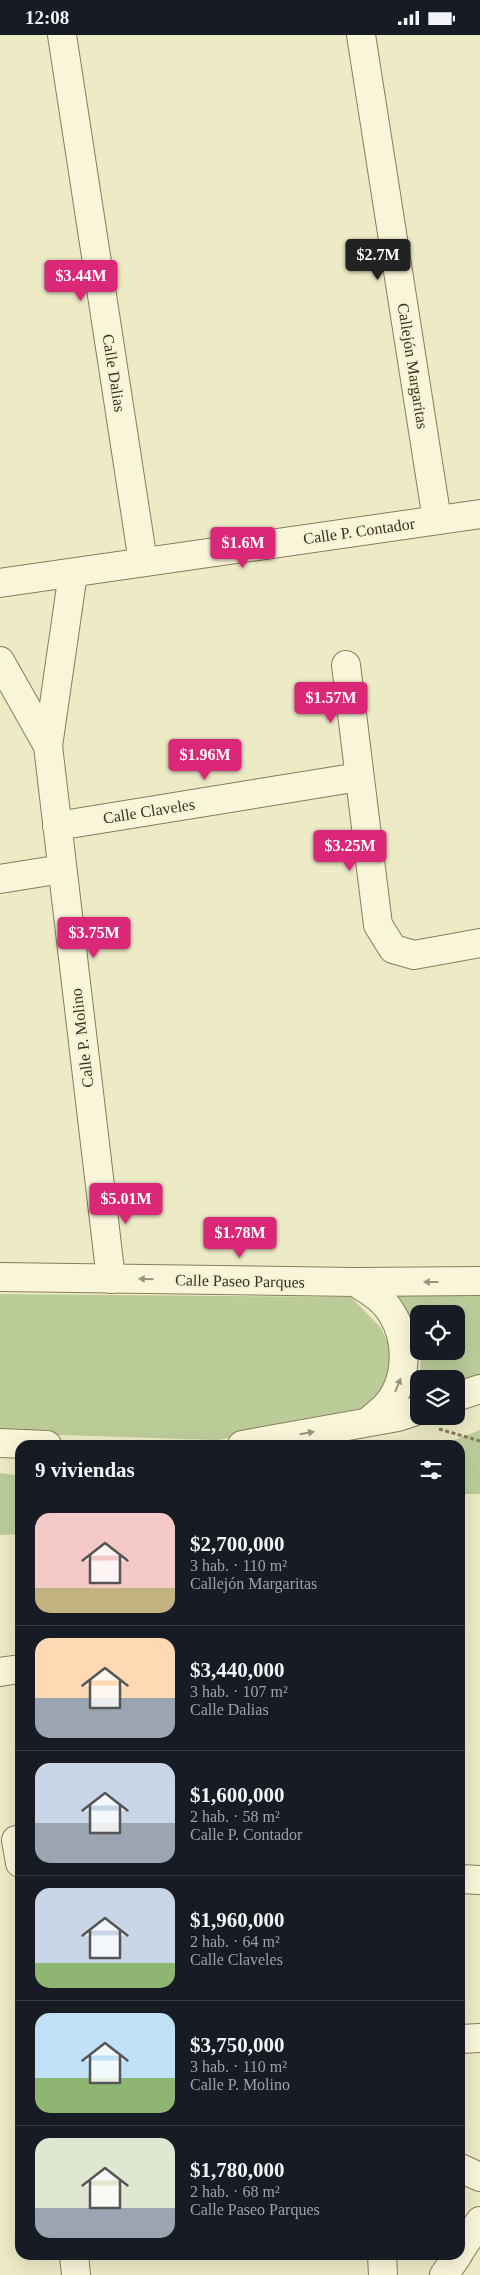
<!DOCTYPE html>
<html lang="es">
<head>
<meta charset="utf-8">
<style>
	body { margin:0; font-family:"Times New Roman",serif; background:#242831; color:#f1f3f6; height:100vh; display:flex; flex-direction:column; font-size:19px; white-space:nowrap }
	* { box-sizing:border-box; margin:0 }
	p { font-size:16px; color:#9ea1a6 }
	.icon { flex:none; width:28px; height:28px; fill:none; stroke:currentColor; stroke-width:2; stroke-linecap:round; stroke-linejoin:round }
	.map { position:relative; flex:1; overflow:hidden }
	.panel { position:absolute; left:15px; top:1405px; width:450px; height:820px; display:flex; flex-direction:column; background:#171b24; border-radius:15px; box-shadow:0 5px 20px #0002 }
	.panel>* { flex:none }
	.controls { position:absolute; left:410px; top:1270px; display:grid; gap:10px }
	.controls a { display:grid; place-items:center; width:55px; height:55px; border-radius:10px; background:#171b24; box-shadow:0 5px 20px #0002; font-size:25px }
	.price { position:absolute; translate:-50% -42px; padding:0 11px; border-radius:5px; background:#db2777; color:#fff; font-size:16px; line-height:32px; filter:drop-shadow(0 1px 2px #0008) }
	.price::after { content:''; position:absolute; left:50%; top:30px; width:15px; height:11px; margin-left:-8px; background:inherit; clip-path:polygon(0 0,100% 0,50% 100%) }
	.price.selected { background:#222; color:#fff }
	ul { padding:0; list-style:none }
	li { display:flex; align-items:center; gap:15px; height:125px; padding:0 20px }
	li+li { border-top:1px solid #363941 }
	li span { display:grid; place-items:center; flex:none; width:140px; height:100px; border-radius:15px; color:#555 }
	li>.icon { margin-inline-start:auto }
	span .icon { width:60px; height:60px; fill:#fffc; stroke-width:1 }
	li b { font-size:21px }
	h2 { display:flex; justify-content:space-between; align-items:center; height:60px; padding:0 20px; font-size:21px }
	.status { display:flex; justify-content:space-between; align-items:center; height:35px; padding:0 25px; background:#171b24; direction:ltr }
	.status svg { height:14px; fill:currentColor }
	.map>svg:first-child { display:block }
	.green { fill:#bccc99 }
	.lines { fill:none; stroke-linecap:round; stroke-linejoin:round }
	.minor-casing { stroke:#887c5c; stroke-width:30 }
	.path { stroke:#887c5c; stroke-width:3; stroke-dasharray:4 2.5; stroke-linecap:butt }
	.minor { stroke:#f8f5d9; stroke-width:28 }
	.oneway { fill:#98937c }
	.labels { text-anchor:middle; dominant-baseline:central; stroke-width:4; stroke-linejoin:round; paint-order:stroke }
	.street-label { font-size:16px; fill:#39311f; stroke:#f5f2d5 }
</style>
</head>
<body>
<div class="status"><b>12:08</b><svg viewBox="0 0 49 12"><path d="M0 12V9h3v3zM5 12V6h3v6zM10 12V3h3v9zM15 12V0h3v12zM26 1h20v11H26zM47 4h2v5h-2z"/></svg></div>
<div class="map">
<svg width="480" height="2240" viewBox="0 0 480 2240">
	<rect width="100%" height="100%" fill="#edeac6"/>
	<g class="green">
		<polygon points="480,1255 480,1345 456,1352 456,1344 420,1344 421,1316 456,1316 456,1279 419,1279 419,1302 418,1297 395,1259"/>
		<polygon points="0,1259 351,1262 381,1293 391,1314 388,1353 356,1381 217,1405 0,1398"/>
		<polygon points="480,1395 480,1459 460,1459 460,1410 442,1410"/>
		<polygon points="0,1438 20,1441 20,1499 0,1500"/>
	</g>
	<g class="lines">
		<defs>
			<g id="minor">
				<polyline points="62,0 143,527"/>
				<polyline points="361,0 437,485"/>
				<polyline points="0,548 480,479"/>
				<polyline points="0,626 48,711 111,1244"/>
				<polyline points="346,630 378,890 393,914 414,920 480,908"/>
				<polyline points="48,711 73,538"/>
				<polyline points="57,791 359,742"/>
				<polyline points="0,844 62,834"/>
				<polyline points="0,1242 355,1247 480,1246"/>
				<path d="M355 1247C369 1256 384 1264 392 1279 409 1306 408 1348 385 1372 380 1377 373 1382 368 1387"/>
				<polyline points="456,1362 480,1354"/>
				<polyline points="0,1408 47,1410"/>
				<polyline points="242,1410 398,1382 419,1375"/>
				<polyline points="0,1637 20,1634"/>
				<polyline points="16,1805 20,1828"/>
				<polyline points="460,1844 480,1845"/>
				<polyline points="460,2004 480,2003"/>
				<polyline points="460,2133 480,2142"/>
				<polyline points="460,2216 480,2186"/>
				<polyline points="74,2220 76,2240"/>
				<polyline points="382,2220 383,2240"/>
				<polyline points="444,2240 458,2220"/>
			</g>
		</defs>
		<use href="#minor" class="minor-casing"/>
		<polyline class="path" points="439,1394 480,1406"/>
		<use href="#minor" class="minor"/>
	</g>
	<defs><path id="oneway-solid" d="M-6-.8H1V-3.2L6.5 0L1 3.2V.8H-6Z" transform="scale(1.25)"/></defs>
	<g class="oneway">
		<use href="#oneway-solid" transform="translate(146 1244) rotate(-179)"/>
		<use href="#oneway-solid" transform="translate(431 1247) rotate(180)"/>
		<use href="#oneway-solid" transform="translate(398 1350) rotate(-68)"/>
		<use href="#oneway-solid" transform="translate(307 1398) rotate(-10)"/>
	</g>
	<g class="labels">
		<g class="street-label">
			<text transform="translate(413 331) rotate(81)">Callejón Margaritas</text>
			<text transform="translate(114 338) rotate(81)">Calle Dalias</text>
			<text transform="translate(359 496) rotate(-8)">Calle P. Contador</text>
			<text transform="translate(149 776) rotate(-9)">Calle Claveles</text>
			<text transform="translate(82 1003) rotate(-97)">Calle P. Molino</text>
			<text transform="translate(240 1246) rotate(1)">Calle Paseo Parques</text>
		</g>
	</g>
</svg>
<div class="controls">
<a><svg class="icon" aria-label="locate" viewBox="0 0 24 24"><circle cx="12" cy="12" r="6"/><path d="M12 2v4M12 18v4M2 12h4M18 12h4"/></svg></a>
<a><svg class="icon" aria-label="layers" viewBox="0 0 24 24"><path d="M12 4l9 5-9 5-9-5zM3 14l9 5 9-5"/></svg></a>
</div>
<b class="price selected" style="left:378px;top:246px">$2.7M</b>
<b class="price" style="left:81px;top:267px">$3.44M</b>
<b class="price" style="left:243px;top:534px">$1.6M</b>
<b class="price" style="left:331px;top:689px">$1.57M</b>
<b class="price" style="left:205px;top:746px">$1.96M</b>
<b class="price" style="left:350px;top:837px">$3.25M</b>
<b class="price" style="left:94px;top:924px">$3.75M</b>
<b class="price" style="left:126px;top:1190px">$5.01M</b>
<b class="price" style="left:240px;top:1224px">$1.78M</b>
<section class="panel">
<h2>9 viviendas<svg class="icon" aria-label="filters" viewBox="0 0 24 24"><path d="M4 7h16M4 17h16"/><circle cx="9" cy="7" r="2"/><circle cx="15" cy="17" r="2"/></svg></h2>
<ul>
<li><span style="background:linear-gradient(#f6c9c9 75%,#c2b280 0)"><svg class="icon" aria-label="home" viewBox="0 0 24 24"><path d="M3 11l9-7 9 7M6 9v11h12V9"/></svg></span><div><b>$2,700,000</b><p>3 hab. · 110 m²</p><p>Callejón Margaritas</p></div></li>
<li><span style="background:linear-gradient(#ffd9b3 60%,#9aa5b1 0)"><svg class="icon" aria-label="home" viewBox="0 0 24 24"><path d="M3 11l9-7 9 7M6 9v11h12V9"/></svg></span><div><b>$3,440,000</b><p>3 hab. · 107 m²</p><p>Calle Dalias</p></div></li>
<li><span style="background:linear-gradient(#c9d6e8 60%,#9aa5b1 0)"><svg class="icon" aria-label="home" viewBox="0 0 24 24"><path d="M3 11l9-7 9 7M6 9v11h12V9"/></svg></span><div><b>$1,600,000</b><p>2 hab. · 58 m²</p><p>Calle P. Contador</p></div></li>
<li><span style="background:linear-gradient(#c9d6e8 75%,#8fb573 0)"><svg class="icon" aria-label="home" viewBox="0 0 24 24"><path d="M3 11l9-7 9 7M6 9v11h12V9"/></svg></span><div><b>$1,960,000</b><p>2 hab. · 64 m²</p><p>Calle Claveles</p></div></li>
<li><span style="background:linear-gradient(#bfe0f5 65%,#8fb573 0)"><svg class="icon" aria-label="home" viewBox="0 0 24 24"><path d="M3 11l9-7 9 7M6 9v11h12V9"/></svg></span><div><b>$3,750,000</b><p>3 hab. · 110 m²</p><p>Calle P. Molino</p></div></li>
<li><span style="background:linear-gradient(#dfe7d0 70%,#9aa5b1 0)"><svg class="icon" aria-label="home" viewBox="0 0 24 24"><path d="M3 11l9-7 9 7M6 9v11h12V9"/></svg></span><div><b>$1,780,000</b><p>2 hab. · 68 m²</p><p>Calle Paseo Parques</p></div></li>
</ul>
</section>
</div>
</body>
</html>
